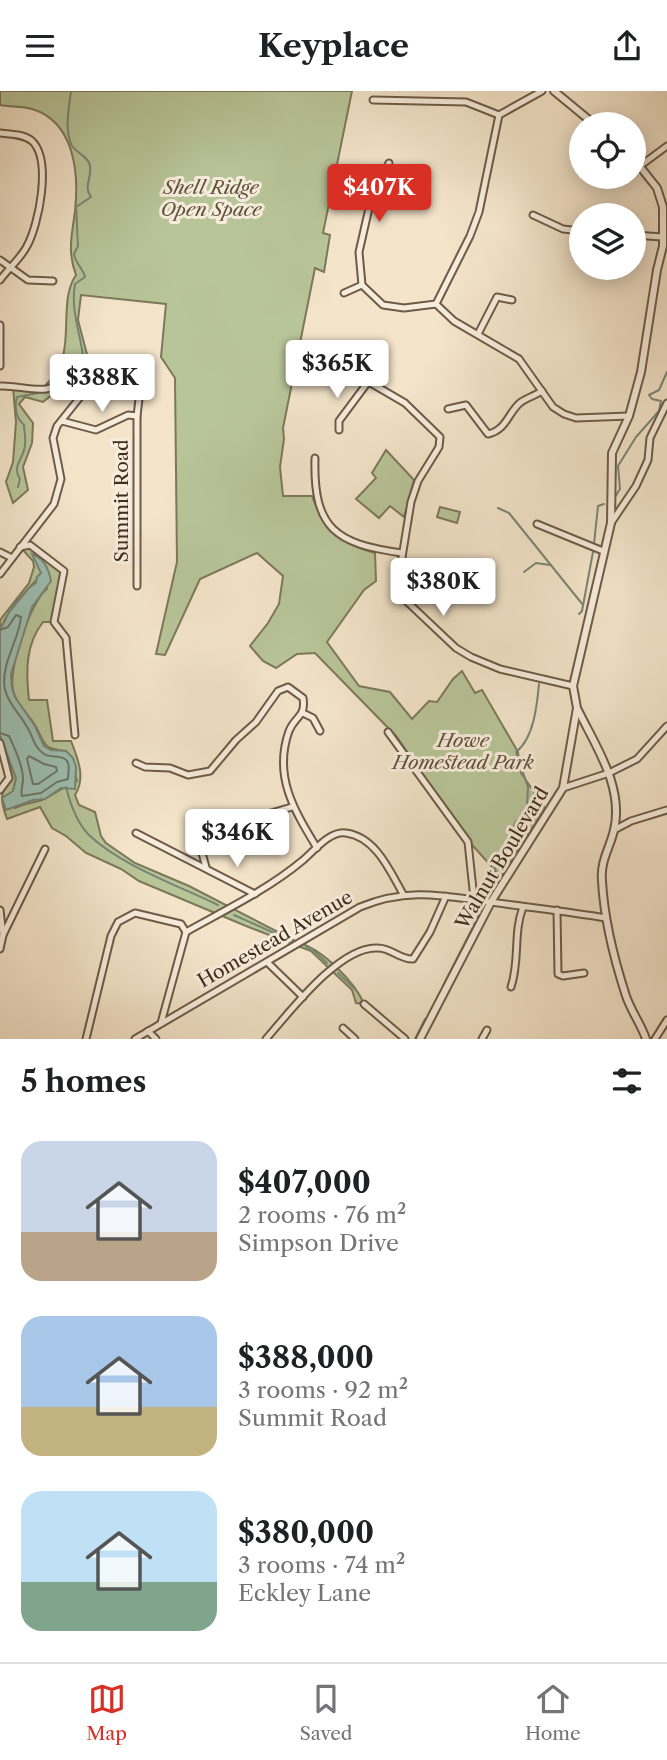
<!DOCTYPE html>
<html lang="en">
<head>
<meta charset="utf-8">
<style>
	body { margin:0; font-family:"Libre Caslon Text",serif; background:#f6f6f6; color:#202124; height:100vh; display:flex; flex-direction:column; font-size:26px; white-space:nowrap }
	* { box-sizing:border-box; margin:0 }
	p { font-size:23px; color:#757577 }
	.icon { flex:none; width:38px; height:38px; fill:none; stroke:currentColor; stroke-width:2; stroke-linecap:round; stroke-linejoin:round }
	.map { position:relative; height:948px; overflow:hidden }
	.side { display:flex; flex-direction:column; background:#fff; flex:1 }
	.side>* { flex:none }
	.controls { position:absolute; left:569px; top:21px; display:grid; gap:14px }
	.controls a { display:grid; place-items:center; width:77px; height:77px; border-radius:50%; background:#fff; box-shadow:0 4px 18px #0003; font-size:35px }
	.price { position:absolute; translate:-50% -60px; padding:0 16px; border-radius:7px; background:#fff; color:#222; font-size:23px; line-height:46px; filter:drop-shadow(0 2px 4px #0008) }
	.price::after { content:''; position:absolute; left:50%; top:42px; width:21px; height:16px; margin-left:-10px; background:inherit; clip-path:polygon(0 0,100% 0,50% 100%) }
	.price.active { background:#d93025; color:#fff }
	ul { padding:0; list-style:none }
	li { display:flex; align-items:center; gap:21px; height:175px; padding:0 21px }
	li span { display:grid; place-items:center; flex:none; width:196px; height:140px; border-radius:21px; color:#555 }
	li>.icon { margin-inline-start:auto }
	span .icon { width:84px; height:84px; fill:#fffc; stroke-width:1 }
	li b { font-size:30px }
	h2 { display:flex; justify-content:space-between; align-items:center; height:84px; padding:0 21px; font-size:30px }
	header { display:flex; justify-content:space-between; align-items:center; height:91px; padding:0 21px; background:#fff; font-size:32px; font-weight:700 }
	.tab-bar { display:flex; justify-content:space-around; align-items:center; height:98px; border-top:2px solid #e0e0e0; background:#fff; font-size:19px; color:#757577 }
	.tab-bar a { display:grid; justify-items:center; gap:4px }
	.tab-bar .active { color:#d93025 }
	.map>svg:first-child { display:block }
	.green { fill:#b8c599; stroke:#7c795a; stroke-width:2 }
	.water { fill:#9cbfb2; stroke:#788576; stroke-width:2 }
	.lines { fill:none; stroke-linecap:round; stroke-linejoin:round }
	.shore { stroke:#6e7666; stroke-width:2 }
	.stream { stroke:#788576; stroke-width:2 }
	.minor-casing { stroke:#6e5b47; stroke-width:9 }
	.tertiary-casing { stroke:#6e5b47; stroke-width:10 }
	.minor { stroke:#f7eddd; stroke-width:5 }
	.tertiary { stroke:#f7eddd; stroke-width:6 }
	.labels { text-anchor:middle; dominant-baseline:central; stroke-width:6; stroke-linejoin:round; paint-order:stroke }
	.park-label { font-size:19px; font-style:italic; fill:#5f533a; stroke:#f7eddd }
	.street-label { font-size:19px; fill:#412d1b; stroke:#f7eddd }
</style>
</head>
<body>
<header><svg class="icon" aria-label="menu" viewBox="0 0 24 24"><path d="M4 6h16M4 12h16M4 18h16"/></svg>Keyplace<svg class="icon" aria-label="share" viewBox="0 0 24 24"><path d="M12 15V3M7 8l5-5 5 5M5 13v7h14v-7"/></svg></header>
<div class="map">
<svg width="667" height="948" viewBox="0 0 667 948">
	<rect width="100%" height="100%" fill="#f3e4ca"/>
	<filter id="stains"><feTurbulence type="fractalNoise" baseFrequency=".00286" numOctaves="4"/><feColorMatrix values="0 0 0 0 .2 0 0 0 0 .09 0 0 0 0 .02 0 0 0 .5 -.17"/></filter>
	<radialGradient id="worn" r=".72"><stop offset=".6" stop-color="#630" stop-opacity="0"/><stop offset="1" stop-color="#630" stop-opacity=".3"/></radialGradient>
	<g class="green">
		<path d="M0 0H352L323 142 330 144 324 181 315 177 283 337 284 348 280 376 283 405H312C323 437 342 454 375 462L376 490 364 499 327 551 359 595 390 601 412 628 429 610 437 611 453 588 462 580 475 602 482 599 518 661 521 682 545 717 501 786 473 755 396 645 315 562 297 563 276 577 263 570 250 555 268 532 279 513 283 485 257 462 200 488 165 564 156 563 177 471 175 287 161 266 166 213 81 204 78 229 90 275 77 288 75 300 58 299 43 311 25 306 19 313 33 332 32 352 23 376 28 399 13 412 6 391 13 371 16 331 13 296H44C48 291 55 285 58 279 73 250 59 208 76 184 67 160 72 144 75 120 79 83 75 31 32 18 23 15 10 16 0 14Z"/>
		<polygon points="386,359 414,389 404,426 390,415 379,427 356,408 376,387 372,382"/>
		<polygon points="440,416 460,421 457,432 437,426"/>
		<path d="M30 454 64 480 54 531H43C25 554 26 581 29 609H47L53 650H71C78 668 86 687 75 704L79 714 95 721 101 745 106 752 135 772 189 795 299 852C322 858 355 891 364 913L356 912 352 899 311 860 246 835 139 790 121 778 86 762 66 745 52 737 40 716 7 728C0 709 0 704 9 687L0 644 16 687 13 700 15 717C25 712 33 712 42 709 50 706 66 694 77 690L75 682 76 676 66 660C43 658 46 655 36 636 29 623 16 614 13 599 8 578 30 511 47 498L41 482C37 490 32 493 26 500 16 511 6 524 0 539V529L29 492 34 476 33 470 20 456Z"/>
	</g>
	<path class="water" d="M32 463C44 467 49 479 51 490L32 516 11 583 12 597 15 606 35 635 44 655 51 659 66 660 73 667 76 676 75 698 61 697 45 708 33 709 6 719 2 707 13 700 16 687 0 644V539L9 521 29 497 36 492 37 486 41 482Z"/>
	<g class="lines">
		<g class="shore">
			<path d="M0 539 8 536 16 524 21 526C19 550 0 573 5 599 9 614 20 623 27 636 33 645 34 657 44 663 50 667 59 664 65 668 71 672 68 682 68 688L57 691 41 702 22 705C20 699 23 695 23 689 23 675 15 658 9 645L0 642"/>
			<polygon points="29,665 44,673 56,676 57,680 38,693 33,693 27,668"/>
		</g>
		<g class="stream">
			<path d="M69 283 84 273C82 246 70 221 75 193L85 186C83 177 75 172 74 163L78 155 76 116 91 106C83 95 92 87 90 75 89 66 77 62 72 55 64 38 69 17 71 0"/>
			<path d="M18 396 20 388C11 374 25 367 25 353 26 347 24 340 24 334 16 327 14 316 17 306L43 301"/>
			<polyline points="615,406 620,398 618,375 636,346 659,320 661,310 652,308 649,304 659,299 667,281"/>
			<polyline points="498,417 509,422 583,514"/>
			<polyline points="594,453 598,415 604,413"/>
			<polyline points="524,481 536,472 550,474"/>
			<polyline points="579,523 582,520 593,461"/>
			<path d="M66 696C70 712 77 732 89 744 120 774 179 795 218 814"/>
			<path d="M490 805 493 798 492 784 508 752 515 732 523 724 527 716 528 696 516 661C534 647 537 614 539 593"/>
			<polyline points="234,824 292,850"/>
			<polyline points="306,856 312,858 327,872"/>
			<polyline points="338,882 356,899"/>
			<polyline points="443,895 482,818"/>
			<polyline points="429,923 440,901"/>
			<polyline points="415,948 425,928"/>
		</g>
		<defs>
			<g id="minor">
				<polyline points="542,0 499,24 479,121 470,145 436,213 454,230 519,268 553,316 564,323 576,327 629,325"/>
				<polyline points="373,9 466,11 499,24"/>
				<path d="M0 42C10 43 24 43 32 50 52 69 39 133 27 155 21 167 8 178 0 189"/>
				<polyline points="389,72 372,104 359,161 362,194 383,214 404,217 436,213"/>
				<polyline points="640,75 667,55"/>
				<polyline points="533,124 563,138 581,140"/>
				<polyline points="634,144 662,146"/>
				<polyline points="0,169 28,189 53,190"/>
				<polyline points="344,202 362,194"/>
				<polyline points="0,234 0,275"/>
				<polyline points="478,243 497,206 512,209"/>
				<polyline points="332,288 369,291 405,312 440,346 439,356 418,390 411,411 398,491 401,505 456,557 471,566 500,578 573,595"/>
				<path d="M0 295C14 294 32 300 46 298 61 295 65 284 83 292L85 300 57 335 53 347 61 388 54 413 0 483"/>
				<path d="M448 318 466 314 488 343C507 339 508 321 521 311 527 307 536 304 542 300"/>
				<polyline points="62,330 96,339 128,324 137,325"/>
				<polyline points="339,339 339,330 368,291"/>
				<path d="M315 367C313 438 336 453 402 462"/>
				<polyline points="611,432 636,395 648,369 650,347 667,312"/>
				<polyline points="537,433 603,460"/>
				<polyline points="20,456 30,454 64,480 54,531 66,547 75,644"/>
				<polyline points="0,461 12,467"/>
				<polyline points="137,495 137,325 139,308"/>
				<polyline points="303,622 313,627 320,640"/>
				<polyline points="388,641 468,751 474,808"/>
				<polyline points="0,652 9,687 0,699"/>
				<path d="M136 672 145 676 170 677 188 684 210 680 236 649 256 631 278 600 288 596 303 607C306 626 295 625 289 640 273 685 294 719 317 757"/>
				<polyline points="563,697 609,682 637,668 667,635"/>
				<polyline points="614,739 631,730 667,719"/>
				<polyline points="136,742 255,803"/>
				<polyline points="206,776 199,752 237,732 292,716"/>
				<polyline points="0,819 3,844 0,858"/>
				<polyline points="557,819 558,883 563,885 584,882"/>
				<polyline points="3,844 45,758"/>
				<polyline points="267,871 303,906"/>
				<path d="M511 896C520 870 513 842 523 816"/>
				<polyline points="364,913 405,948"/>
				<polyline points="161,932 186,841"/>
				<polyline points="343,937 355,948"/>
				<polyline points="148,940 156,948"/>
				<path d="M86 948 111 845 118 831 135 822 181 833 186 841C225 819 267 799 302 770 313 761 330 739 346 742 376 746 390 780 403 803"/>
				<path d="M135 948 360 816C411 795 447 806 498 812 534 817 570 821 606 827"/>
				<path d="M266 948C289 922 340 854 378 857 391 857 401 869 413 868L430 841 446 805"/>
				<polyline points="482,948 487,939"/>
				<polyline points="655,948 667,929"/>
			</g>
			<g id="tertiary">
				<polyline points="554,0 594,33"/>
				<path d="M578 619C596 656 624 696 614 739 610 757 600 770 602 790 604 828 614 868 626 905 631 920 641 933 646 948"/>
				<polyline points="420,948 491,811 563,697 577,617 573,595 611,432 612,362 629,325 641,281 657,179 663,155 663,116 657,97 634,68"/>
			</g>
		</defs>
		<use href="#minor" class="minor-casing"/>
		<use href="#tertiary" class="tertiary-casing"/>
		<use href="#minor" class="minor"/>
		<use href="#tertiary" class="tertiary"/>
	</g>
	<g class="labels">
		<g class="park-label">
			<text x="211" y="96">Shell Ridge<tspan x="211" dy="22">Open Space</tspan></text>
			<text x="463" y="649">Howe<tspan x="463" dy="22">Homestead Park</tspan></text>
		</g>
		<g class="street-label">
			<text transform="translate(121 410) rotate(-90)">Summit Road</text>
			<text transform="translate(502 767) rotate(-59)">Walnut Boulevard</text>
			<text transform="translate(275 848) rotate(-30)">Homestead Avenue</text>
		</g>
	</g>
	<rect width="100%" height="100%" filter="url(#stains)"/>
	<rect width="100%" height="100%" fill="url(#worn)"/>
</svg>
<div class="controls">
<a><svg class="icon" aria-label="locate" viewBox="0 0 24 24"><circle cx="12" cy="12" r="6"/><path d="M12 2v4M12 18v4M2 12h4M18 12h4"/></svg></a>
<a><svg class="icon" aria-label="layers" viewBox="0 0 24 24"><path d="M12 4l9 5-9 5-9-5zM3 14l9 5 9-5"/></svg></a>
</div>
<b class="price active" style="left:379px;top:133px">$407K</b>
<b class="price" style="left:337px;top:309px">$365K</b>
<b class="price" style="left:102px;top:323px">$388K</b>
<b class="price" style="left:443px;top:527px">$380K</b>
<b class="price" style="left:237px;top:778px">$346K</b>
</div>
<section class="side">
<h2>5 homes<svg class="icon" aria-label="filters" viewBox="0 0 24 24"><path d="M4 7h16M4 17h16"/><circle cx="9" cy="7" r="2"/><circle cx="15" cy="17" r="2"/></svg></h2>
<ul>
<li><span style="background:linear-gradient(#c9d6e8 65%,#b9a48a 0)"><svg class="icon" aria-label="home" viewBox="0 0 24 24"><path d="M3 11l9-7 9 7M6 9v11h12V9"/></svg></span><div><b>$407,000</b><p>2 rooms · 76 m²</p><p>Simpson Drive</p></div></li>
<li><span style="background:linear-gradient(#a9c7e8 65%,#c2b280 0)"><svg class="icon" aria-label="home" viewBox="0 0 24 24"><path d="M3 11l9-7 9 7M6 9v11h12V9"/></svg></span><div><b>$388,000</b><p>3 rooms · 92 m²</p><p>Summit Road</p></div></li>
<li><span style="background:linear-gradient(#bfe0f5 65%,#7fa58c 0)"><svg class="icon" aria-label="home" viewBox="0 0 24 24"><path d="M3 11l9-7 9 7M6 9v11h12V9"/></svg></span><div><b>$380,000</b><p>3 rooms · 74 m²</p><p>Eckley Lane</p></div></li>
</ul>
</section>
<nav class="tab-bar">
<a class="active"><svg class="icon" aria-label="map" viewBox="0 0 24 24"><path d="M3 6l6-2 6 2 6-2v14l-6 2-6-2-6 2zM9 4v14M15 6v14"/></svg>Map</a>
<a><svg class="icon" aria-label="saved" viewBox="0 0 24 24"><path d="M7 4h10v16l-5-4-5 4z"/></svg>Saved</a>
<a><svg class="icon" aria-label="home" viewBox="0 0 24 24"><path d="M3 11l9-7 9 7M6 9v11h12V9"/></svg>Home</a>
</nav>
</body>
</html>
